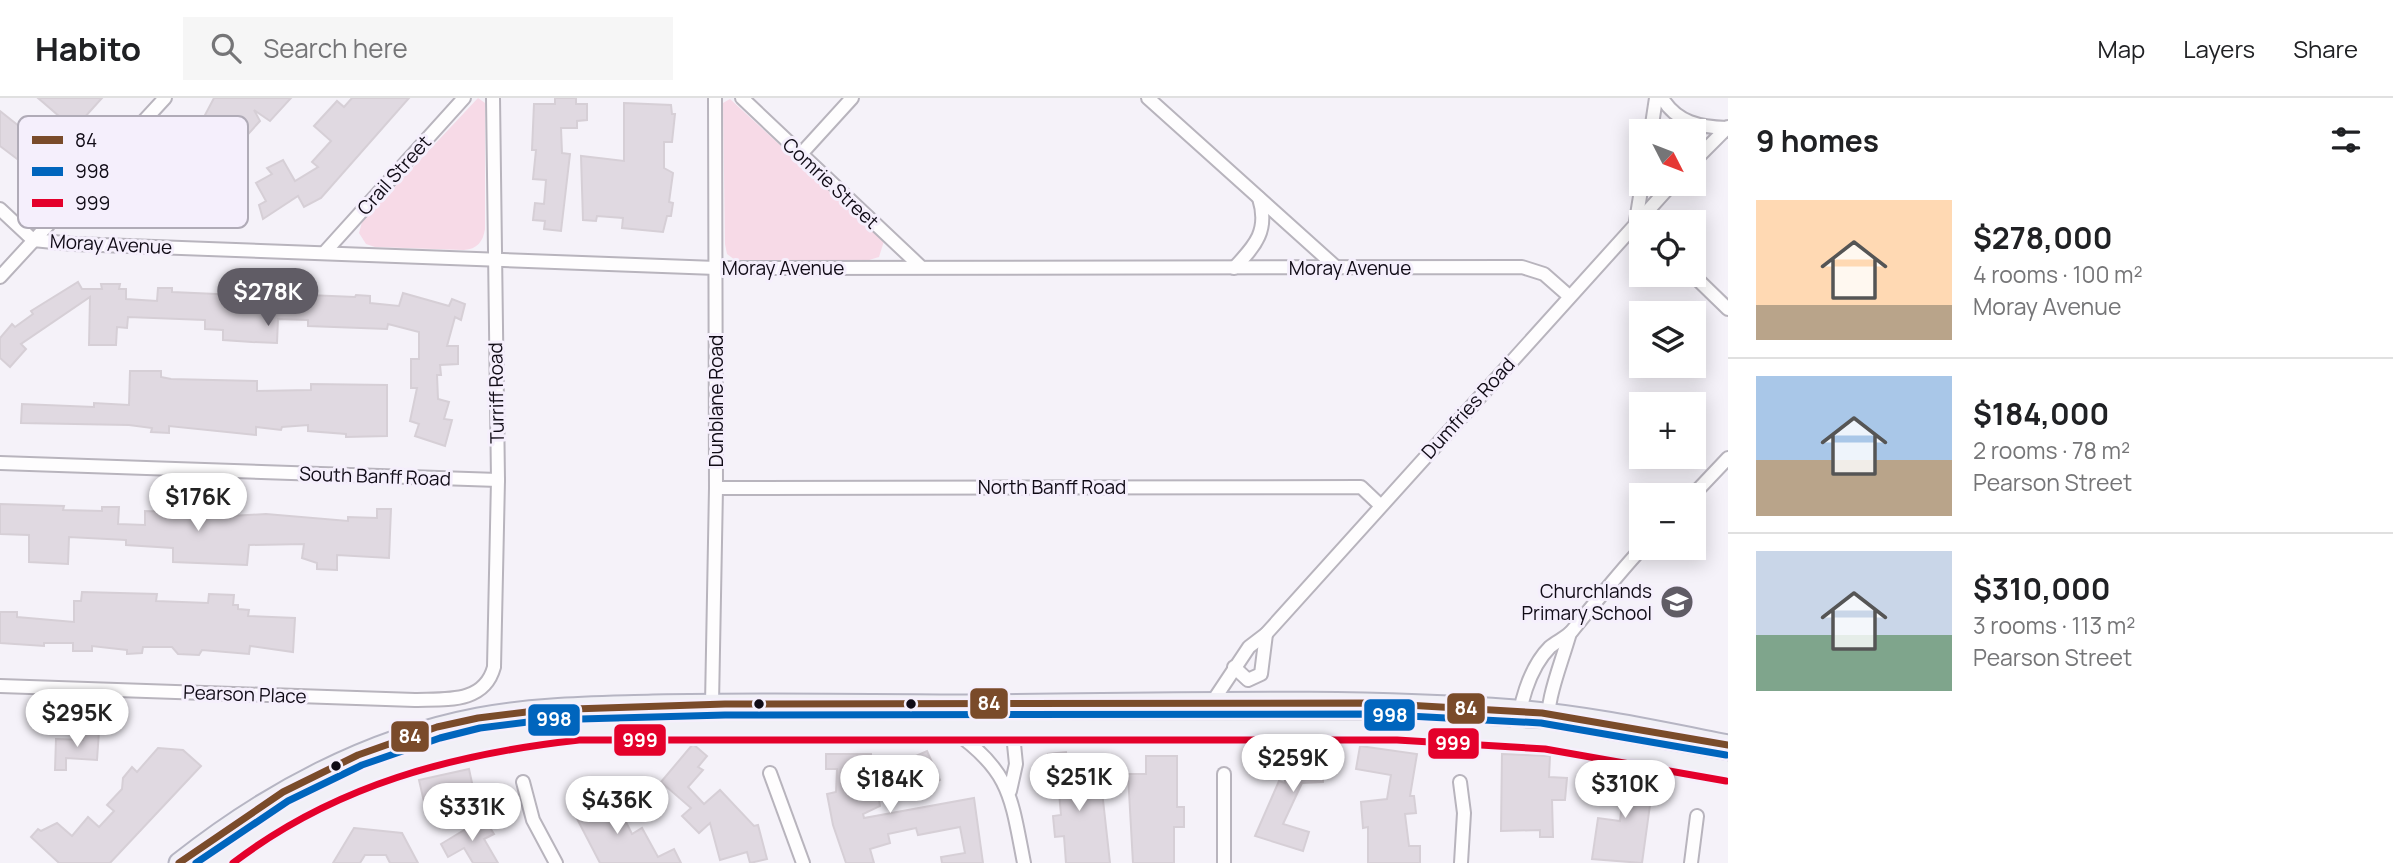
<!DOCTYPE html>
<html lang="en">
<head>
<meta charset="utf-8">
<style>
	body { margin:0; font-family:Manrope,sans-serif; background:#f6f6f6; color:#202124; height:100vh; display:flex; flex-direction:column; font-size:26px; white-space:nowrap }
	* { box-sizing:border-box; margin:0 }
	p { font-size:23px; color:#757577 }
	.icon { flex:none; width:38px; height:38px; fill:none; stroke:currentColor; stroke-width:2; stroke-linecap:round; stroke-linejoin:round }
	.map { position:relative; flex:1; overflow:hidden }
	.details { display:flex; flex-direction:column; background:#fff; width:665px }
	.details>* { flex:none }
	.needle { width:46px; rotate:132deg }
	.controls { position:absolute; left:1629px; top:21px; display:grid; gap:14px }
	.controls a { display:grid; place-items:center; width:77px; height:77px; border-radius:0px; background:#fff; box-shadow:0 4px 18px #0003; font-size:35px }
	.price { position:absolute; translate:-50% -60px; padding:0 16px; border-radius:24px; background:#fff; color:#222; font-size:23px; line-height:46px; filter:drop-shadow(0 2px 4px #0008) }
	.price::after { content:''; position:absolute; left:50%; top:42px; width:21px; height:16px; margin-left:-10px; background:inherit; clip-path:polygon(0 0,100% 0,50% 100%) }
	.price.selected { background:#605c65; color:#fff }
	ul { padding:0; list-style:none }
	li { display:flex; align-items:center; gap:21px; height:175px; padding:0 28px }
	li+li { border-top:2px solid #e0e0e0 }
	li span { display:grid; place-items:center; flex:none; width:196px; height:140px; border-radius:0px; color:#555 }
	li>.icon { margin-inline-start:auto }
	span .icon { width:84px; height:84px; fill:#fffc; stroke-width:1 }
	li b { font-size:30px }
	h2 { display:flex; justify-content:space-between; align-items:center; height:84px; padding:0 28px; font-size:30px }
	header { display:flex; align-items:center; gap:42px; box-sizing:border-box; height:98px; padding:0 35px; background:#fff; border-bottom:2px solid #e0e0e0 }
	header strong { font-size:33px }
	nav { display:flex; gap:38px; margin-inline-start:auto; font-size:24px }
	.search { width:490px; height:63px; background:#f6f6f6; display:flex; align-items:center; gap:18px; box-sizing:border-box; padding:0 24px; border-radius:0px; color:#757577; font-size:26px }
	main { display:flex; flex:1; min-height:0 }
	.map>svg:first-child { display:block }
	.green { fill:#f7dae7 }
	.building { fill:#e0d9e1; stroke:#d6cfd6; stroke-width:2 }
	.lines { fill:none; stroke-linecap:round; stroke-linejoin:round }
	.minor-casing { stroke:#b8b4bd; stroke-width:16 }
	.primary-casing { stroke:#b6b5c3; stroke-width:23 }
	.minor { stroke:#fefdfe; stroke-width:12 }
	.primary { stroke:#f1f0f6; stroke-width:19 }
	.bus-1-casing { stroke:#f5effc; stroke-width:12 }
	.bus-2-casing { stroke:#f5effc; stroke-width:12 }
	.bus-3-casing { stroke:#f5effc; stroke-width:12 }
	.bus-1 { stroke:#7a4b2a; stroke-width:7 }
	.bus-2 { stroke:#0065bd; stroke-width:7 }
	.bus-3 { stroke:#e4002b; stroke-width:7 }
	.bus-dot { fill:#100b16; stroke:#f5effc; stroke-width:2.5 }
	.labels { text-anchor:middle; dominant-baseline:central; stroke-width:6; stroke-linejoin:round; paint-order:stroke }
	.street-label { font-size:19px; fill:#100b16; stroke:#f5effc }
	.poi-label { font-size:19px; fill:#100b16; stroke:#f5effc; text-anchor:end }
	.key { fill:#f5effc; stroke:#b0abb7; stroke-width:2 }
	.key-label { font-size:19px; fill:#100b16 }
	.line-badge { stroke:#f5effc; stroke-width:2.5 }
	.badge-label { font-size:19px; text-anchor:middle; font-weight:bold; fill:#fff }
</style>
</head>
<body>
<header>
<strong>Habito</strong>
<div class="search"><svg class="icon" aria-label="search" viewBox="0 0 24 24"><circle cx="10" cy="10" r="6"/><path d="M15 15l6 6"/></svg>Search here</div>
<nav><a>Map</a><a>Layers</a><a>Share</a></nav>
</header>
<main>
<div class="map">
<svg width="1728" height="765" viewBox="0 0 1728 765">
	<rect width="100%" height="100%" fill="#f5f2f9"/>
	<g class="green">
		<path d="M478 0 485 5V131C483 144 477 151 464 152L375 149 366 146 359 135 362 124Z"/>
		<polygon points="730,1 884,143 879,159 869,162 735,162 727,156 725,146 723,5"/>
	</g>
	<g class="building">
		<polygon points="38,0 102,0 74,31"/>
		<polygon points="214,0 291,0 270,23 254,12 260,23 240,45 231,37 211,58 188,36 204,19"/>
		<polygon points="352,0 409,0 321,100 304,109 298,98 263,121 259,107 266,103 256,85 272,76 267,70 283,62 295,83 318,69 312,64 331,43 314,28 337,3 344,9"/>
		<polygon points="555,0 576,0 576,6 587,6 587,22 577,23 577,30 561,30 562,55 570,56 561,133 544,131 545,123 533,122 535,105 544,106 546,82 533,81 536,52 532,52 534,6 555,6"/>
		<polygon points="624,5 671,7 672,16 675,16 672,44 664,44 664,70 673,75 669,104 673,105 671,118 667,118 663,134 622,130 623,120 597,118 596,123 583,122 581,58 624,63"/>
		<polygon points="0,13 54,56 37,76 0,48"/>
		<polygon points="78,184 82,191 102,191 101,186 120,186 119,191 126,191 126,201 157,203 158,190 172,190 172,194 309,200 309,197 355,199 356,197 370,198 370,205 399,208 403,195 449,208 452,201 465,206 461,222 455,219 447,248 458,248 458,266 440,267 441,277 437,277 438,301 449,304 444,321 452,322 445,348 415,338 419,326 410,323 417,290 411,290 411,261 419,261 419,234 388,226 387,231 308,228 308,222 278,221 277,245 252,244 223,242 223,232 205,231 205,222 128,219 127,230 117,229 116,247 89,247 90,199 21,246 26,251 10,269 0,260 0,240 12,226 15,229 33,216 31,213"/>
		<polygon points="130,273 161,273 161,279 171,281 257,283 257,293 311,292 311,286 387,287 387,338 346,339 346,336 308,333 308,327 282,329 281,332 256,329 256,337 169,328 169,335 151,334 152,330 129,327 21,325 22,306 94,309 94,305 129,307"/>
		<polygon points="0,406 64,408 63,412 102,413 102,409 119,409 118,426 145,427 145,413 171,414 171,408 231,414 231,418 266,416 348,423 348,419 377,420 377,411 391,411 389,460 337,457 337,472 317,471 317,465 302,460 304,446 249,447 247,467 173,464 173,450 126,447 126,442 69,439 68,466 29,464 29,437 0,436"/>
		<polygon points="82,494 157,496 156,503 208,505 209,496 234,497 233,507 238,507 238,511 249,512 248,518 295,520 293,554 250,548 249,556 202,552 199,557 178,556 172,549 143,549 142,555 127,556 127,552 92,548 92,553 73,553 73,545 44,545 44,548 0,545 0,514 17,514 17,519 74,524 74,503 81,503"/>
		<polygon points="84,632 99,633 97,662 66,660 66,672 55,672 56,641 83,642"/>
		<polygon points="693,646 707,658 698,669 703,672 688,689 704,706 720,692 754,728 758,727 767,761 750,765 747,754 720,762 710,725 699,735 682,718 691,710 661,684"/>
		<polygon points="1360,648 1417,656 1410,698 1414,698 1416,715 1405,716 1409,748 1420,748 1420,765 1368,765 1368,729 1363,730 1361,704 1387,701 1391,677 1356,671"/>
		<polygon points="1284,649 1332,649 1332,661 1323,662 1323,684 1302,685 1283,726 1309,734 1303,753 1255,738 1279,683 1285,685"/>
		<polygon points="158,650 183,652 201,668 110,765 59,765 31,739 38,731 41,733 57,725 72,738 88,719 99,729 114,713 107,707 122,691 123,680 132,669 137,674"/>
		<polygon points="927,653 940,682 922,690 915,675 901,681 895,667"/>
		<polygon points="1066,654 1068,674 1091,671 1094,694 1102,693 1110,765 1066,765 1064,738 1055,739 1053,718 1061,717 1059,694 1052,695 1048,656"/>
		<polygon points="826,656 871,656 871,687 876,686 880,708 863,716 864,720 974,700 983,765 942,765 941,759 965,755 960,729 918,737 916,730 888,736 890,745 870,751 874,765 846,765 833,727 827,696 836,694 837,671 826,671"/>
		<polygon points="1502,656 1550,658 1549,679 1567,680 1565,702 1552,702 1553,739 1540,739 1540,732 1501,733"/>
		<polygon points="1146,658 1177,658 1177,709 1184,709 1184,729 1174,729 1174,765 1133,765 1128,676 1146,676"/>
		<polygon points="469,671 477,708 459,712 457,701 425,708 419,682"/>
		<polygon points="1608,673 1654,678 1642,765 1592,761 1598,720 1620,723 1623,697 1605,695"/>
		<polygon points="612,696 632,736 642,730 658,759 674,751 681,765 600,765 574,715"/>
		<polygon points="484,720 494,736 484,741 498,765 473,765 464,750 448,759 441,746"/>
		<polygon points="354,730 402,735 418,765 390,765 386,757 365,757 360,765 333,765"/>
	</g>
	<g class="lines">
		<defs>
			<g id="minor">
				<polyline points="742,0 921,169"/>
				<polyline points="1148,0 1337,170"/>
				<path d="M1662 0C1677 25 1700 29 1727 30"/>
				<polyline points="1651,33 1656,0"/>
				<polyline points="801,56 852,0"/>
				<polyline points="1694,63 1728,29"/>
				<polyline points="0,111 33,142 74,146 716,170 1522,169 1544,176 1569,198"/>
				<polyline points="1636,123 1642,86"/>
				<polyline points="324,155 464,0"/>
				<path d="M1234 170C1256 147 1269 132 1259 100"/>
				<polyline points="1693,177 1728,211"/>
				<polyline points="0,179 165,0"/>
				<polyline points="0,365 498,382"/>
				<polyline points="716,390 1361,389 1380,407"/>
				<polyline points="1693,397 1728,360"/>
				<polyline points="1234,569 1248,582 1261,576 1266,536"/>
				<path d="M0 588 415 602C445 601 484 606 494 569L498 382 493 0"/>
				<polyline points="712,606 716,390 715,0"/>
				<polyline points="1211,606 1249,549 1266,536 1672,86"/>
				<path d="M952 632C1011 673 1011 699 1024 765"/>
				<path d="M1516 639C1519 609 1528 571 1550 549 1557 543 1566 540 1572 533 1595 505 1617 477 1642 450"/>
				<path d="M1546 641C1547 597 1558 576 1570 535"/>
				<polyline points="770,675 803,765"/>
				<polyline points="523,684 533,722 556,765"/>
				<polyline points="1460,684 1464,715 1461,765"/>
				<polyline points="1010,693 1016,666 1010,607"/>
				<polyline points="1224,765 1224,676"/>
				<polyline points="1691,765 1697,718"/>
			</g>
			<g id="primary">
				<path d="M179 765C266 696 368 641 478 620 536 609 594 609 653 607 749 605 845 606 940 607 1132 607 1324 598 1515 612 1587 618 1657 633 1728 647"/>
				<path d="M216 765C316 679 449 643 578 631L1397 632 1546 641 1728 673"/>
			</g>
		</defs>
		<use href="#minor" class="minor-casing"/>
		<use href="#primary" class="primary-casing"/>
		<use href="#minor" class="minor"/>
		<use href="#primary" class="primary"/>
		<defs>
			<polyline id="bus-1" points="179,765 283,694 358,657 437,629 478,620 543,612 725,606 1372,605 1542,615 1728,647"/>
			<polyline id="bus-2" points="196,765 288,703 362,667 440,640 480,630 544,622 725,617 1371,616 1541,625 1726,657"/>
			<path id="bus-3" d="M233 765C335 687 453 656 579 642H1397L1545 651 1726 683"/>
		</defs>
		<use href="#bus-1" class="bus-1-casing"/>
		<use href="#bus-2" class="bus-2-casing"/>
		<use href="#bus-3" class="bus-3-casing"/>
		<use href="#bus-1" class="bus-1"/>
		<use href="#bus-2" class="bus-2"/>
		<use href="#bus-3" class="bus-3"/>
	</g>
	<defs>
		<symbol id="school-disc" viewBox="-11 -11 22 22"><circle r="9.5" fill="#605c65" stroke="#f5effc"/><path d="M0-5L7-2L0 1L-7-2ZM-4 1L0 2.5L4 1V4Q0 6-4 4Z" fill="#fff"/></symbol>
	</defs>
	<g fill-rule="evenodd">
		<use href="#school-disc" x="1658" y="485" width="38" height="38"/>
	</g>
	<g class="bus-dot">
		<circle cx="759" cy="606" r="6"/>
		<circle cx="911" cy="606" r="6"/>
		<circle cx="336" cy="668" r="6"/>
	</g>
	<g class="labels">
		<g class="street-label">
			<text transform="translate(394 77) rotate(-48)">Crail Street</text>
			<text transform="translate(831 85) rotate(43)">Comrie Street</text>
			<text transform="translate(111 146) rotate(3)">Moray Avenue</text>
			<text x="783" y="170">Moray Avenue</text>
			<text x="1350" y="170">Moray Avenue</text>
			<text transform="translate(496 295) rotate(-91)">Turriff Road</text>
			<text transform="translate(716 303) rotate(-90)">Dunblane Road</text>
			<text transform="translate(1468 310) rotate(-48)">Dumfries Road</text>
			<text transform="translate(375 378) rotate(2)">South Banff Road</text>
			<text x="1052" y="389">North Banff Road</text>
			<text transform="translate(245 596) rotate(2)">Pearson Place</text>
		</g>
		<g class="poi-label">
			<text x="1652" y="493">Churchlands<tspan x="1652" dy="22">Primary School</tspan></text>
		</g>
	</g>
	<rect x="18" y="18" width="230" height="112" rx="10" class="key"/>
	<rect x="32" y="38" width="31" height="8" fill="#7a4b2a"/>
	<rect x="32" y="69" width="31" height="9" fill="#0065bd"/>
	<rect x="32" y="101" width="31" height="8" fill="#e4002b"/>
	<g class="key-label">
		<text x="75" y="49">84</text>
		<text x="75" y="80">998</text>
		<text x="75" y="112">999</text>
	</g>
	<g class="line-badge">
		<rect x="969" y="589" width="40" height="33" rx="7" fill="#7a4b2a"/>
		<rect x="1446" y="594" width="40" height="33" rx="7" fill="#7a4b2a"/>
		<rect x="1363" y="600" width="53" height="34" rx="7" fill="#0065bd"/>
		<rect x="527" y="605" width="54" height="34" rx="7" fill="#0065bd"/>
		<rect x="390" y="622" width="40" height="33" rx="7" fill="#7a4b2a"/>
		<rect x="613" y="625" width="54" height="34" rx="7" fill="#e4002b"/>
		<rect x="1427" y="629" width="53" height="33" rx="7" fill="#e4002b"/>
	</g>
	<g class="badge-label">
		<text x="989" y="612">84</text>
		<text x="1466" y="617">84</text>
		<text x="1390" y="624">998</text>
		<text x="554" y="628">998</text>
		<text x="410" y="645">84</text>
		<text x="640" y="649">999</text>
		<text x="1453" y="652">999</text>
	</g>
</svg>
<div class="controls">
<a><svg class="needle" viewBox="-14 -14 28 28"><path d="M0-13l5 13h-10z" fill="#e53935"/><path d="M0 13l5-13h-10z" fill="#757577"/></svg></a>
<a><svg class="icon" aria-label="locate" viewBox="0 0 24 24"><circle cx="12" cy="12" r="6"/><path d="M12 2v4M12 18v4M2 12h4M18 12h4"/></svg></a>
<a><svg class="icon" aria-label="layers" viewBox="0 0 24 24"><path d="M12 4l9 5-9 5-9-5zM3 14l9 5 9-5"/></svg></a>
<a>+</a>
<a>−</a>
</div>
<b class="price selected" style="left:268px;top:230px">$278K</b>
<b class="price" style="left:198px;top:435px">$176K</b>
<b class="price" style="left:77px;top:651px">$295K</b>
<b class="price" style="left:1293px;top:696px">$259K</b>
<b class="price" style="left:1079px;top:715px">$251K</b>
<b class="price" style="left:890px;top:717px">$184K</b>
<b class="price" style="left:1625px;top:722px">$310K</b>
<b class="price" style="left:617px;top:738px">$436K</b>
<b class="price" style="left:472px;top:745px">$331K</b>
</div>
<section class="details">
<h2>9 homes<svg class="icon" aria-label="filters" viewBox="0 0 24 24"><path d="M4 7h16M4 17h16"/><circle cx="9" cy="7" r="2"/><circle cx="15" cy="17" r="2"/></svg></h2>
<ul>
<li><span style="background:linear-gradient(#ffd9b3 75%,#b9a48a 0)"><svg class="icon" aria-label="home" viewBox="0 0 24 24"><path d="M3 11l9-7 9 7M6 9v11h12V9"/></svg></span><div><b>$278,000</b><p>4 rooms · 100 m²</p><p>Moray Avenue</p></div></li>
<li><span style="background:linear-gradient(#a9c7e8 60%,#b9a48a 0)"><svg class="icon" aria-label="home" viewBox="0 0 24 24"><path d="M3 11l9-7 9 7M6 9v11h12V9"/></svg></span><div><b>$184,000</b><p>2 rooms · 78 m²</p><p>Pearson Street</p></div></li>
<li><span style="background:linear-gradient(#c9d6e8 60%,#7fa58c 0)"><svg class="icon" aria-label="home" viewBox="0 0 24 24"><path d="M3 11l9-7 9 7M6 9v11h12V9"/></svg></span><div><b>$310,000</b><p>3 rooms · 113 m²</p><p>Pearson Street</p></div></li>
</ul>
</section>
</main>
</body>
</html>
